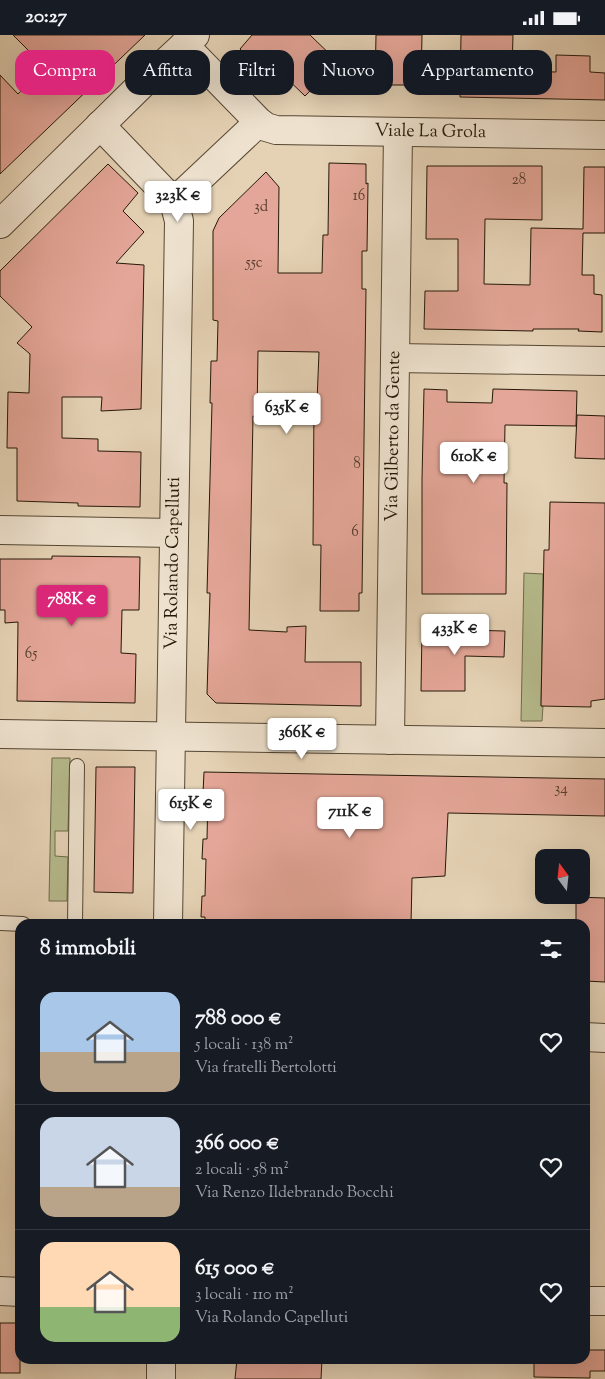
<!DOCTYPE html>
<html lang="it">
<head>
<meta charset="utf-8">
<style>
	body { margin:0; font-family:"Sorts Mill Goudy",serif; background:#20242c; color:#f1f3f6; height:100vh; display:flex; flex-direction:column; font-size:19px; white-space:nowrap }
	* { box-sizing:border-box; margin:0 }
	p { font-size:16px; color:#9ea1a6 }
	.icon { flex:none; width:28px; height:28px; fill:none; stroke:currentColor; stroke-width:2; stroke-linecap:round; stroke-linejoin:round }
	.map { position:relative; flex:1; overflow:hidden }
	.sheet { position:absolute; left:15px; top:884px; width:575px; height:445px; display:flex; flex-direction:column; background:#171b24; border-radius:15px; box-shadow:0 5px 20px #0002 }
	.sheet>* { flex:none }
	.top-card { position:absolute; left:15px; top:15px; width:575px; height:45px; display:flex; gap:10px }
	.needle { width:32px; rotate:345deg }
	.controls { position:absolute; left:535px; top:814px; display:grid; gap:10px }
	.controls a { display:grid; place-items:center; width:55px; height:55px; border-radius:10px; background:#171b24; box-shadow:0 5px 20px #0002; font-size:25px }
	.price { position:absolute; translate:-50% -42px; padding:0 11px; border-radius:5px; background:#fff; color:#222; font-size:16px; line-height:32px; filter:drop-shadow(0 1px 2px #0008) }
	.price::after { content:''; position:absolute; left:50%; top:30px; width:15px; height:11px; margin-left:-8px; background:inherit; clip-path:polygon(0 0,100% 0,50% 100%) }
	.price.on { background:#db2777; color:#fff }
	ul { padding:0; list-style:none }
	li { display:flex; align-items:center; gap:15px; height:125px; padding:0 25px }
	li+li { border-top:1px solid #363941 }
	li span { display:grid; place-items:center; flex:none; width:140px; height:100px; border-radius:15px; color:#555 }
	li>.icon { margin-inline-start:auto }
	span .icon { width:60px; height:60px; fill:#fffc; stroke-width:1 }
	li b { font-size:21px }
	h2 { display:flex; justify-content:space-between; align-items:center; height:60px; padding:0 25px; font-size:21px }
	.tag { padding:0 18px; border-radius:15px; background:#171b24; box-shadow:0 5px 20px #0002; font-size:18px; line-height:45px }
	.tag.on { background:#db2777; color:#fff }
	.status { display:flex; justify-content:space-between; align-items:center; height:35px; padding:0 25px; background:#171b24; direction:ltr }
	.status svg { height:14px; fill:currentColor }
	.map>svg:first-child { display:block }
	.green { fill:#b6bb8d; stroke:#6e6a4a }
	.building { fill:#e4a698; stroke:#251808 }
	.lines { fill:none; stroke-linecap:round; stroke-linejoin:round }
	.service-casing { stroke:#554633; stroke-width:16 }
	.minor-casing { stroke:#554633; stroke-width:30 }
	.service { stroke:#eee2cf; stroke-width:14 }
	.minor { stroke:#eee2cf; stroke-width:28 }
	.labels { text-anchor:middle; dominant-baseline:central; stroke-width:4; stroke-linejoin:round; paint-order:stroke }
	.number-label { font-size:15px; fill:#553c2c }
	.street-label { font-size:18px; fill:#251808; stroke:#eee2cf }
</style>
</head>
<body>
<div class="status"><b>20:27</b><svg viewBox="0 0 49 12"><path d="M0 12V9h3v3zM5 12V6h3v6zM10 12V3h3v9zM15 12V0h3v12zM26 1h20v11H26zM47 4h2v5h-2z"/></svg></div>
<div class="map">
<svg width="605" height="1344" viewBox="0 0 605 1344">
	<rect width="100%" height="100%" fill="#e5d2b5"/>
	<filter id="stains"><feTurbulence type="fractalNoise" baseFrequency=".004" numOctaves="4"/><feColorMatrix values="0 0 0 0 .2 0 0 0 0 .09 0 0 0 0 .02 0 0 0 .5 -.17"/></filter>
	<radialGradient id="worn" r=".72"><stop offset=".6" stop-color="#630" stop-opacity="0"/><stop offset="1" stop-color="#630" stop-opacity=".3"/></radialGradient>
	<g class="green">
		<polygon points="524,538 543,539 541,671 543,671 542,686 521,686"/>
		<polygon points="52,723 70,723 68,796 55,796 55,821 68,822 67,866 49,866"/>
	</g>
	<g class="building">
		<polygon points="13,0 145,0 0,139 0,40 18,59 45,32"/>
		<polygon points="252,0 310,0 338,27 305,61 279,36 271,44 240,14"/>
		<polygon points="376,0 422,0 421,50 375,50"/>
		<polygon points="461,0 513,0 512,36 556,37 556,20 590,21 590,37 605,38 605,65 460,62"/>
		<polygon points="329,128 366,129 366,149 368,148 367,216 362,216 362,254 366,254 362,558 359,558 359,576 320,576 321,510 313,510 314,366 317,366 319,317 258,316 257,382 253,381 249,595 287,597 287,592 306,591 305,627 361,627 361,671 216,668 207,659 210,558 207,558 212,368 210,368 211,326 217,326 218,286 213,285 213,196 219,183 266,137 279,152 278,238 322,238 323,200 328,200"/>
		<polygon points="108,129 138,158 123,176 144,197 116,228 144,230 141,374 101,376 102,362 62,362 62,403 98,404 98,416 141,417 140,472 78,471 78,468 17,466 17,413 7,413 8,357 29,358 30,319 17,308 32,292 0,261 0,236"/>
		<polygon points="427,131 542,131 542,185 485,184 484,249 530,250 531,193 583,194 584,132 605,132 605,198 583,198 582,240 594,240 594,259 602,260 602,297 578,296 579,294 533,294 533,296 424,294 425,256 458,256 458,204 426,204"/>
		<polygon points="424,354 447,355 447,367 492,368 493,354 577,356 576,391 505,390 504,448 507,448 506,559 422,559 422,444"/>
		<polygon points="577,380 605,381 605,424 575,423"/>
		<polygon points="550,467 605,468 605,664 591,666 591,672 541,671 544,515 549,515"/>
		<polygon points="52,521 140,522 139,575 122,575 121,618 136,619 135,668 17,666 18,587 5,588 5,575 0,575 0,524 52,524"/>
		<polygon points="422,594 505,596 504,622 465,621 465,656 421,656"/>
		<polygon points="96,732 135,732 133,858 94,857"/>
		<polygon points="204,737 605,744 605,781 448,778 445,841 412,843 411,889 277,889 277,885 240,885 240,889 205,889 205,882 201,882 202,861 205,861 206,824 202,824 203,804 207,804 208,758 203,758"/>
		<polygon points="576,862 605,863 605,947 585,946 585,889 576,889"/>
		<rect x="0" y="1288" width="20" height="50"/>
		<polygon points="585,1315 605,1315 605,1336 590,1336 590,1343 534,1342 534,1324 585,1324"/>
		<polygon points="237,1324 322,1324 321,1344 235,1344"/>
	</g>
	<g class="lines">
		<defs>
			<g id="service">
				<polyline points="0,888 23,889"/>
				<polyline points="75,889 77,731"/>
			</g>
			<g id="minor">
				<path id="s1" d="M184 10 259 87 266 92 276 95 605 100"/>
				<polyline points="100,90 174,167 259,87"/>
				<polyline points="0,189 139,52 195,0"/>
				<polyline points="395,323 605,326"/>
				<polyline points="0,495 174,498"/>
				<polyline points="0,699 605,708"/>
				<path id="s2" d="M390 705 398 97"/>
				<path id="s3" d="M168 889 179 186 174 167"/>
				<polyline points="585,1002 605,1003"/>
				<polyline points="0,1256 20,1257"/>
				<polyline points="585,1266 605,1266"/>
				<polyline points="161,1344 161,1324"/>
			</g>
		</defs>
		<use href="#service" class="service-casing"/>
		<use href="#minor" class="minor-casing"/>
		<use href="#service" class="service"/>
		<use href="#minor" class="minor"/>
	</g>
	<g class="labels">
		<g class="number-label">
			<text x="519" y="145">28</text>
			<text x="359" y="161">16</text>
			<text x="261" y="172">3d</text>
			<text x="254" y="228">55c</text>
			<text x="357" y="429">8</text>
			<text x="355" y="497">6</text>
			<text x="31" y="619">65</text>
			<text x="561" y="754">34</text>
		</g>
		<g class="street-label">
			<text stroke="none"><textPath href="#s1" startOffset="281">Viale La Grola</textPath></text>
			<text stroke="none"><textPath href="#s2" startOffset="304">Via Gilberto da Gente</textPath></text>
			<text stroke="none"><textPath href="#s3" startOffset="361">Via Rolando Capelluti</textPath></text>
		</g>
	</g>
	<rect width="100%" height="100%" filter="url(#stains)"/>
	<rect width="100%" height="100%" fill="url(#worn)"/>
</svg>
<div class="controls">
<a><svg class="needle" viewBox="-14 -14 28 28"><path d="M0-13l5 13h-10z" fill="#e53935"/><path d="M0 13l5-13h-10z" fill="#9ea1a6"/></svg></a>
</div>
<b class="price" style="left:178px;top:188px">323K €</b>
<b class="price" style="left:287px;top:400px">635K €</b>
<b class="price" style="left:474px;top:449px">610K €</b>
<b class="price on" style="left:72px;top:592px">788K €</b>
<b class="price" style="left:455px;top:621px">433K €</b>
<b class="price" style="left:302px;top:725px">366K €</b>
<b class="price" style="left:191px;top:796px">615K €</b>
<b class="price" style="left:350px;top:804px">711K €</b>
<div class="top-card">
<a class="tag on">Compra</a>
<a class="tag">Affitta</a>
<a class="tag">Filtri</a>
<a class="tag">Nuovo</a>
<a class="tag">Appartamento</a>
</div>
<section class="sheet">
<h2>8 immobili<svg class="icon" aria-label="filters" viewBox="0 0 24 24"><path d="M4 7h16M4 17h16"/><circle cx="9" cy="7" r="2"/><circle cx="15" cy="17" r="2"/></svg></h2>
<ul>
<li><span style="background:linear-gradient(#a9c7e8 60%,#b9a48a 0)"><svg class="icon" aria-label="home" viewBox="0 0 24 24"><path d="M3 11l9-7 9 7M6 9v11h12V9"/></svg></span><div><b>788 000 €</b><p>5 locali · 138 m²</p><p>Via fratelli Bertolotti</p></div><svg class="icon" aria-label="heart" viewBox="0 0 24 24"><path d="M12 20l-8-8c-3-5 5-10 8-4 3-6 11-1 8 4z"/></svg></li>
<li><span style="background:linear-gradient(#c9d6e8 70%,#b9a48a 0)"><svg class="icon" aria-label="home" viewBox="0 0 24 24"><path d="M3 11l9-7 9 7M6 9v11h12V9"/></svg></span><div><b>366 000 €</b><p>2 locali · 58 m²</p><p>Via Renzo Ildebrando Bocchi</p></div><svg class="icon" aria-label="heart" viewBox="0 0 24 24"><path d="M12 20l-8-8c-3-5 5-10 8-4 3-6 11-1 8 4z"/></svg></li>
<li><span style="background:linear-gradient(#ffd9b3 65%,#8fb573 0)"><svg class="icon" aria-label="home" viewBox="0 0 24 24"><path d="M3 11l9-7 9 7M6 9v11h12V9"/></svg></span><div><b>615 000 €</b><p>3 locali · 110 m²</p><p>Via Rolando Capelluti</p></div><svg class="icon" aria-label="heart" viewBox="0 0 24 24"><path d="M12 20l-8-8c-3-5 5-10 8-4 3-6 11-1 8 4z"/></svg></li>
</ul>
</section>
</div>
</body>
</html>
